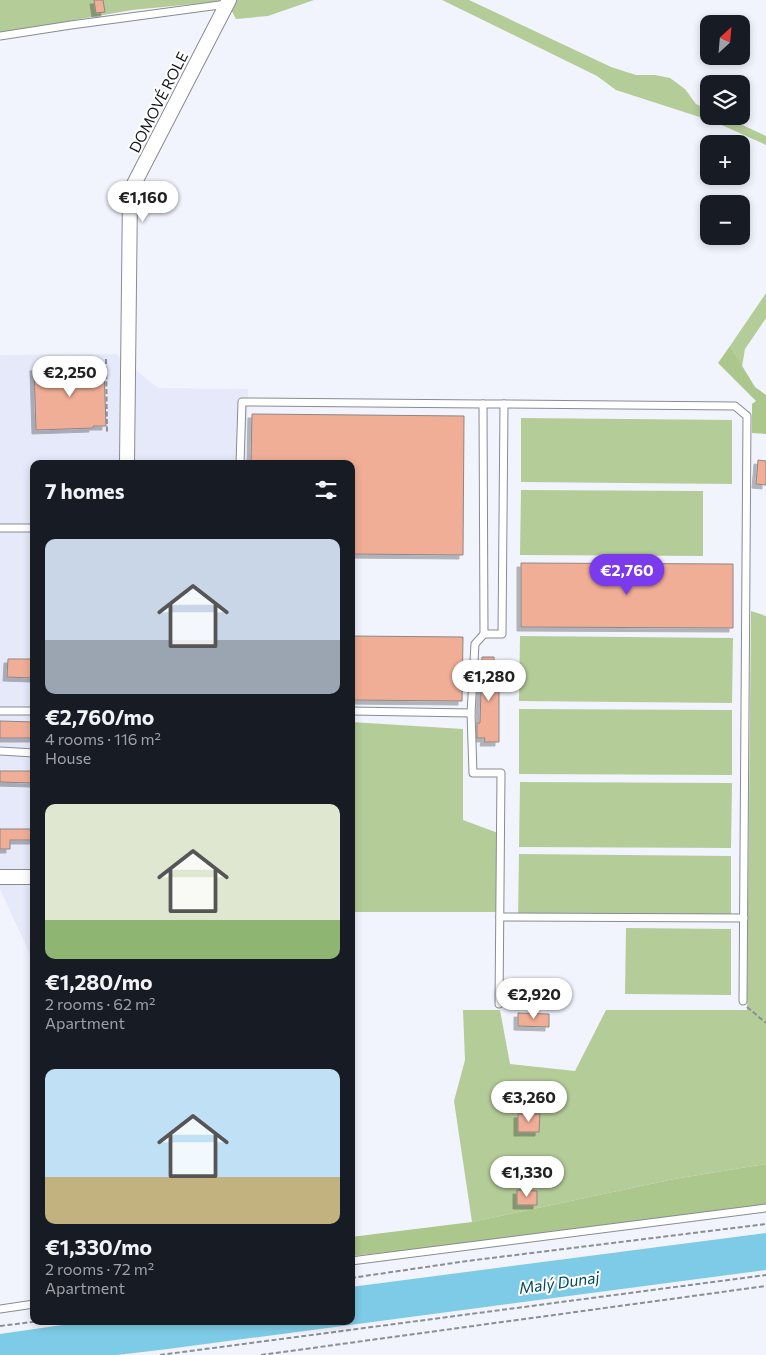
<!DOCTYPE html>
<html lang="en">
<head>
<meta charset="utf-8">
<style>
	body { margin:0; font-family:Commissioner,sans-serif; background:#242831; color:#f1f3f6; height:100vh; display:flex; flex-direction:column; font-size:19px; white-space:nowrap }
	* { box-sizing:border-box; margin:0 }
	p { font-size:16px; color:#9ea1a6 }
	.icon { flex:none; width:28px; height:28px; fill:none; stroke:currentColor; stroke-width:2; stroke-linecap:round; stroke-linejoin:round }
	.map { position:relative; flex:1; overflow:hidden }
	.side { position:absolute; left:30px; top:460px; width:325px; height:865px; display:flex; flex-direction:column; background:#171b24; border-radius:10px; box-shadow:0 2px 8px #0003 }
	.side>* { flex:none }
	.needle { width:32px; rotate:26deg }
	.buttons { position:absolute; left:700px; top:15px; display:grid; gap:10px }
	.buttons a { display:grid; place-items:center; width:50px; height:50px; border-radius:10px; background:#171b24; box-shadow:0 2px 8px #0003; font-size:25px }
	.price { position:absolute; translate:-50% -42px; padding:0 11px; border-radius:18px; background:#fff; color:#222; font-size:16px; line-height:32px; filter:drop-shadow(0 1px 2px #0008) }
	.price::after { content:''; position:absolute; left:50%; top:30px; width:15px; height:11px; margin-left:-8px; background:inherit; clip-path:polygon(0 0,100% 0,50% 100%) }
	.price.current { background:#7c3aed; color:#fff }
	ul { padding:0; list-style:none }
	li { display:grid; align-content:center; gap:10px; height:265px; padding:0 15px }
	li span { display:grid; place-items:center; height:155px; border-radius:10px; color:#555 }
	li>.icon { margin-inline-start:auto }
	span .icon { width:90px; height:90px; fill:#fffc; stroke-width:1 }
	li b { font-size:21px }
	h2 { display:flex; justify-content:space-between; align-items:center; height:60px; padding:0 15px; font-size:21px }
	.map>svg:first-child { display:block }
	.built { fill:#e5e9fa }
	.green { fill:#b4cc98 }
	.forest { fill:#acc78b }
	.water { fill:#7dcbe6 }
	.building { fill:#f1ae97; stroke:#8f8683; filter:url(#shadow) }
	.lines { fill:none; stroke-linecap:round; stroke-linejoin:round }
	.service-casing { stroke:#898b93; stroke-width:9 }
	.minor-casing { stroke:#898b93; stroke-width:16 }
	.path { stroke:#8c8e94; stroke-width:2; stroke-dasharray:5 2.5; stroke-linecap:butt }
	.service { stroke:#fff; stroke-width:7 }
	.minor { stroke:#fff; stroke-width:14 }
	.labels { text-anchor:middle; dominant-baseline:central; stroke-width:4; stroke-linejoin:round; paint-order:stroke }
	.street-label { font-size:15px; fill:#17181b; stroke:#fff }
	.water-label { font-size:16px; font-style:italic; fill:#034a5d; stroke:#fff }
</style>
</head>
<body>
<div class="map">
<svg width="766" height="1355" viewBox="0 0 766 1355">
	<defs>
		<filter id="shadow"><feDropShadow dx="-4" dy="4" stdDeviation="0" flood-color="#0004"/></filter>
	</defs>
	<rect width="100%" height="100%" fill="#f1f4fd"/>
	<polygon class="built" points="116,354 158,388 248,389 247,464 34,464 34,963 0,889 0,355"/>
	<g class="green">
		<polygon points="0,0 222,0 215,2 132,10 0,33"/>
		<polygon points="226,0 314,0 268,16 236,19"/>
		<polygon points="442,0 469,0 611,67 636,75 655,75 670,78 685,89 696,104 709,110 709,116 723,116 766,136 766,145 715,122 616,90 597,76"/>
		<polygon points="766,293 766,318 745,349 742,367 730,346"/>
		<polygon points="521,418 732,420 732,484 521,482"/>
		<polygon points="521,490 703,491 703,556 520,555"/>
		<polygon points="751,611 766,616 766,1164 674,1179 472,1222 454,1101 465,1060 463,1010 500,1010 510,1064 575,1071 606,1010 747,1010"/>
		<polygon points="520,636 733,638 732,703 519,701"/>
		<polygon points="519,709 732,710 732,775 519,774"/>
		<polygon points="351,722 463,729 463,820 498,833 496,912 351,912"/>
		<polygon points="520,782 732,783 731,848 519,847"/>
		<polygon points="519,854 731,856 731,921 518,920"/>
		<polygon points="626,928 731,929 731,995 625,994"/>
	</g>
	<g class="forest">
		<polygon points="730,346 755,387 766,395 766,434 752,433 752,404 756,401 718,363"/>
		<polygon points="766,1164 766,1205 476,1243 351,1256 351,1237 472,1222 674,1179"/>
	</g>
	<polygon class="water" points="766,1233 766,1270 168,1349 117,1355 0,1355 0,1334 90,1321 351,1321 351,1287"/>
	<g class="building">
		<polygon points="94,0 103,0 105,12 96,13"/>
		<polygon points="91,366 91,368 104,368 106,426 93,426 93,428 36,430 34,367"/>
		<polygon points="252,414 464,416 463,555 351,554 351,464 251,464"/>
		<polygon points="758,460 766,461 766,485 756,484"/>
		<polygon points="521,563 733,564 733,628 521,627"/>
		<polygon points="351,636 463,637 462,701 351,700"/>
		<polygon points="482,657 494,657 494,671 499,671 499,742 484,742 485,738 477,738 477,723 480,723"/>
		<polygon points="8,659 34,659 34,678 7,677"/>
		<polygon points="0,721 34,722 34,738 0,738"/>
		<polygon points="0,771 34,771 34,783 0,782"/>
		<polygon points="0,829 34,829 34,840 10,840 10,849 0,849"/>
		<polygon points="518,1013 549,1014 549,1027 518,1026"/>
		<polygon points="518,1114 540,1114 539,1132 518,1132"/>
		<polygon points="517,1190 537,1191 537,1205 517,1205"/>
	</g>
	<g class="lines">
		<defs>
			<g id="service">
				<polyline points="0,36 71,25 227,4"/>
				<polyline points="483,404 504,404 502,634 484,634"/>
				<polyline points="504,404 735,406 747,416 743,1001"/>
				<polyline points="240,464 242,402 483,404 484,634 475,644 471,713 351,711"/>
				<polyline points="0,528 34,528"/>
				<polyline points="0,711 34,711"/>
				<polyline points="471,713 473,773 501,773 499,1004"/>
				<polyline points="0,751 34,753"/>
				<polyline points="500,917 744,918"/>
				<polyline points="351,1261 766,1208"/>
				<polyline points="0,1309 34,1304"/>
			</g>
			<g id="minor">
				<polyline points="127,464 130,194 134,184 229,0"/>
				<polyline points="0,877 34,877"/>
			</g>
		</defs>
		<use href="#service" class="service-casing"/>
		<use href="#minor" class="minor-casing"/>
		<g class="path">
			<polyline points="106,359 107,432"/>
			<polyline points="747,1007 766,1023"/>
			<polyline points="351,1278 467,1261 766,1224"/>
			<polyline points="0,1326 40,1321"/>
			<polyline points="160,1355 766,1275"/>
			<polyline points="261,1355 766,1286"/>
		</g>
		<use href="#service" class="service"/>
		<use href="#minor" class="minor"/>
	</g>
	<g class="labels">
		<g class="street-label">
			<text transform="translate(158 102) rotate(-63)">DOMOVÉ ROLE</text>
		</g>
		<g class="water-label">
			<text transform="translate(559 1282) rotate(-8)">Malý Dunaj</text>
		</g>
	</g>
</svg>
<div class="buttons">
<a><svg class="needle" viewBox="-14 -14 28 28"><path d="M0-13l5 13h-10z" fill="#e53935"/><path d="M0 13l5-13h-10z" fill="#9ea1a6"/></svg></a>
<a><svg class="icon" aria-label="layers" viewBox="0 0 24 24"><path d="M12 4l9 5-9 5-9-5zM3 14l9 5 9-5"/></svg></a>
<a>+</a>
<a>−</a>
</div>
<b class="price" style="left:143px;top:223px">€1,160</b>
<b class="price" style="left:70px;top:398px">€2,250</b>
<b class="price current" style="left:627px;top:596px">€2,760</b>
<b class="price" style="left:489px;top:702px">€1,280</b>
<b class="price" style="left:534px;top:1020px">€2,920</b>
<b class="price" style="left:529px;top:1123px">€3,260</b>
<b class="price" style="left:527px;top:1198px">€1,330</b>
<section class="side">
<h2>7 homes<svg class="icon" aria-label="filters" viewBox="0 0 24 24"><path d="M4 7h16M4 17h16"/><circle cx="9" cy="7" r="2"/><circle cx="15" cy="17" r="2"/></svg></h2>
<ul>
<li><span style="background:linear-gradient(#c9d6e8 65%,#9aa5b1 0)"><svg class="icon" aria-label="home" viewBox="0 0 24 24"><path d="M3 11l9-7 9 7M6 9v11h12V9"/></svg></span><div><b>€2,760/mo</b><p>4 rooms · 116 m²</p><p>House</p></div></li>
<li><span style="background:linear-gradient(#dfe7d0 75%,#8fb573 0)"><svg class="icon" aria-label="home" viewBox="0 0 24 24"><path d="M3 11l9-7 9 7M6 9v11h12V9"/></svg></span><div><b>€1,280/mo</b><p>2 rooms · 62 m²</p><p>Apartment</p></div></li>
<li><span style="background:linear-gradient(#bfe0f5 70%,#c2b280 0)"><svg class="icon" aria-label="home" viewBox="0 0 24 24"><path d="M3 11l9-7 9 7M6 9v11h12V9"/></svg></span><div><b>€1,330/mo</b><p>2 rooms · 72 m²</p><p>Apartment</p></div></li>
</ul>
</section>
</div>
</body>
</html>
